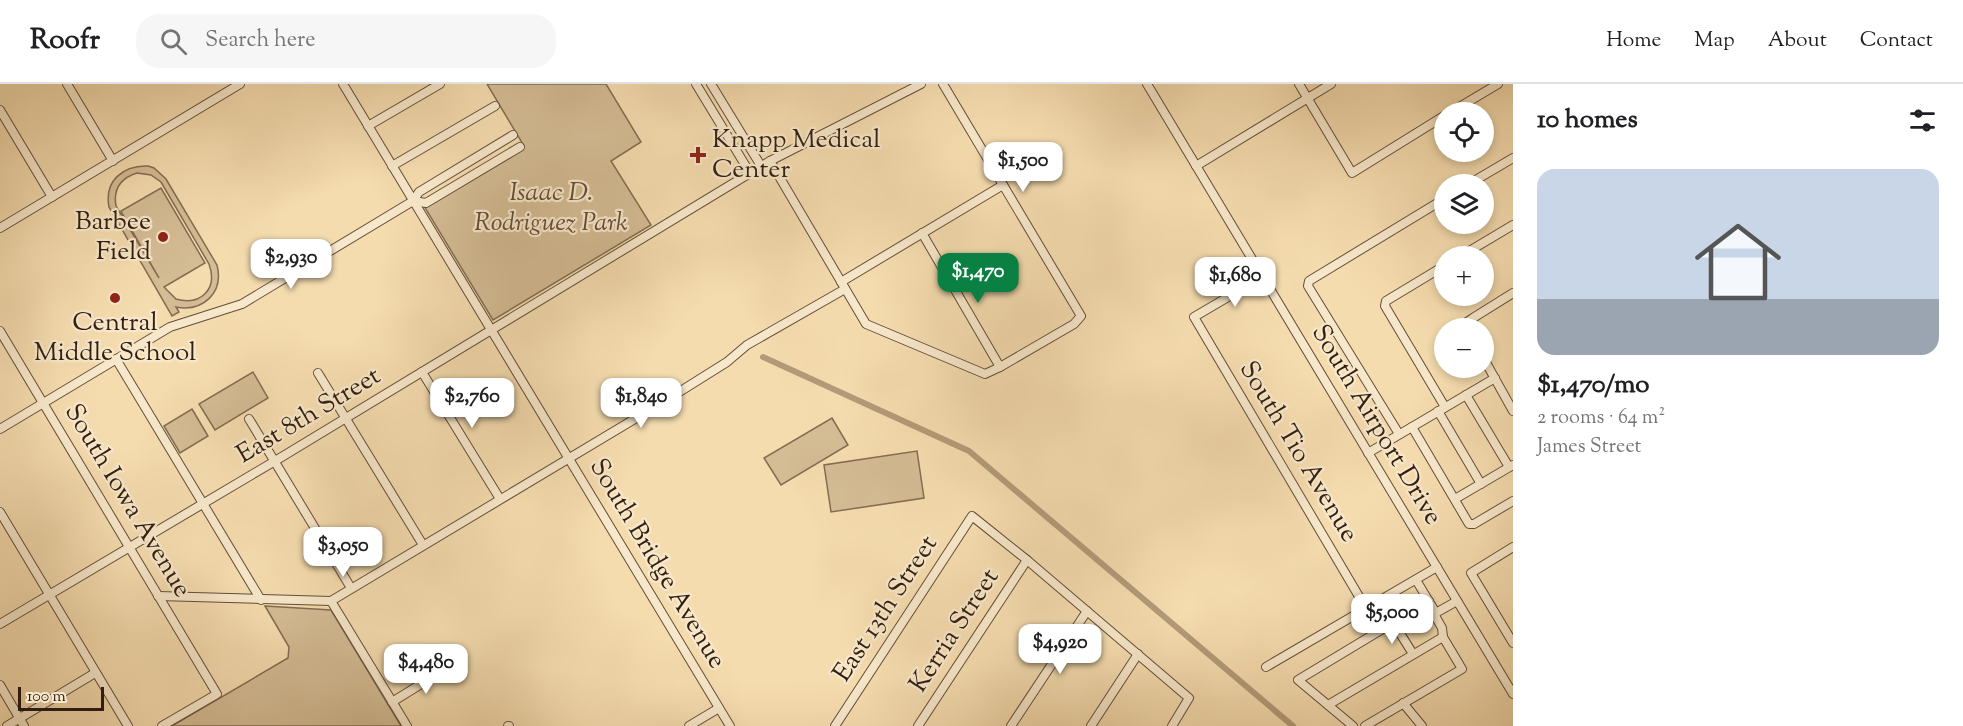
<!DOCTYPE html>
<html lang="en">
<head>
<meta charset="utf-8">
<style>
	body { margin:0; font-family:"Sorts Mill Goudy",serif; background:#f6f6f6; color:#202124; height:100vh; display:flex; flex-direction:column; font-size:22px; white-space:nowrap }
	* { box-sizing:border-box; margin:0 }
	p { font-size:20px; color:#757577 }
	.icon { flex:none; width:33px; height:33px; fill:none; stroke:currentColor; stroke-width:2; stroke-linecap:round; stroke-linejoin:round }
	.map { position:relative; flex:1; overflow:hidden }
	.details { display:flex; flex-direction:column; background:#fff; width:450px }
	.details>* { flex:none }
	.fabs { position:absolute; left:1434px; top:18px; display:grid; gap:12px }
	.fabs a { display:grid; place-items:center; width:60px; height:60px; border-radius:50%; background:#fff; box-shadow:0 3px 9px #0003; font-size:30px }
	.scale { position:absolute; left:18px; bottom:15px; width:86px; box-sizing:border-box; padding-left:6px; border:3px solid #321e11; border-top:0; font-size:16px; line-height:21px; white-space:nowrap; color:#321e11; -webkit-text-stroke:4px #f8e8cb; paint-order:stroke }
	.price { position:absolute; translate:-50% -51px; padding:0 14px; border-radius:12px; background:#fff; color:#222; font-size:20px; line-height:39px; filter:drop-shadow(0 2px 3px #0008) }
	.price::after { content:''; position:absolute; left:50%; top:36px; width:18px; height:14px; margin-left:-9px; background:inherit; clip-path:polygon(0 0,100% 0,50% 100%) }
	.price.active { background:#0b8043; color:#fff }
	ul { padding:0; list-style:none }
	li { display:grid; align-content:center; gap:12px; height:318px; padding:0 24px }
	li span { display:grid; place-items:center; height:186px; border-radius:18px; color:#555 }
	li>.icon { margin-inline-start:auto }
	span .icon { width:108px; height:108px; fill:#fffc; stroke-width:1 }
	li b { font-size:26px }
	h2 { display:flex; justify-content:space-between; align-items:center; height:72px; padding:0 24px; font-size:26px }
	header { display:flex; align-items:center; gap:36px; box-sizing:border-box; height:84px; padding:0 30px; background:#fff; border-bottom:2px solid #e0e0e0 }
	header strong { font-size:28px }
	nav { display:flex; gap:33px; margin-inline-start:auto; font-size:21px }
	.search { width:420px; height:54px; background:#f6f6f6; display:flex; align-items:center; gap:15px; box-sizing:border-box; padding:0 21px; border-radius:24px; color:#757577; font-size:22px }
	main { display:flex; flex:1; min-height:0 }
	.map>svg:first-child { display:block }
	.green { fill:#d4bc94; stroke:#836d52; stroke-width:1.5; fill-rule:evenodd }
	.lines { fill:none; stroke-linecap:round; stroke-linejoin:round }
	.canal { stroke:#b39b79; stroke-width:6 }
	.minor-casing { stroke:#634e38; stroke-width:10 }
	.minor { stroke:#f8e8cb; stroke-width:8 }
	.poi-dot { fill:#8f2418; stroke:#f8e8cb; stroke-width:2 }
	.labels { text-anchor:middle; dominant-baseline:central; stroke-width:4.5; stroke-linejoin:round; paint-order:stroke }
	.poi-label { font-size:26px; fill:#321e11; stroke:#f8e8cb; text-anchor:start }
	.park-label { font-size:26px; font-style:italic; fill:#634d38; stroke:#f8e8cb }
	.street-label { font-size:26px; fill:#321e11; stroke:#f8e8cb }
</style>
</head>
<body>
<header>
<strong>Roofr</strong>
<div class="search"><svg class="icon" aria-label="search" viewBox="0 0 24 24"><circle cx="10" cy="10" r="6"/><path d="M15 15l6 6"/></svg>Search here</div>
<nav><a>Home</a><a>Map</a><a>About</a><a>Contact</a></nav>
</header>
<main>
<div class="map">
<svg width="1513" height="642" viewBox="0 0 1513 642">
	<rect width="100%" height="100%" fill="#f5dcaf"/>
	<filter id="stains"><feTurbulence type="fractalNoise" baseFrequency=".00333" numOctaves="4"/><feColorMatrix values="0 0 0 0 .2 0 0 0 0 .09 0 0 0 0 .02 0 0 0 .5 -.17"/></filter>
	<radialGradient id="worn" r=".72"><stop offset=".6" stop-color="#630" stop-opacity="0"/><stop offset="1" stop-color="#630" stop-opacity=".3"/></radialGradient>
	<g class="green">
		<polygon points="487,0 606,0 641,58 611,77 651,141 493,236 424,122 524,62"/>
		<path d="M148 82 154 84 166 95 217 181C224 209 203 228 176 223L179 228 172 232 109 123C104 97 123 81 148 82ZM137 89 151 91 161 98 209 180C218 205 201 222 176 215L164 203 205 179 161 104 121 127 159 194 116 122C113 105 121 94 137 89Z"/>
		<polygon points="253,288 268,314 215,346 199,320"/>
		<polygon points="192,325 208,352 180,369 164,342"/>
		<polygon points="832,334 848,361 781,401 764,374"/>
		<polygon points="917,367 924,414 831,428 824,381"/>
		<polygon points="265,522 331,526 401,642 172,642 288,574 289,563"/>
	</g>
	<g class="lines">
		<polyline class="canal" points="763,273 969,367 1293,642"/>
		<defs>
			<g id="minor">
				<polyline points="67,0 113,77"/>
				<polyline points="343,0 730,642"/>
				<polyline points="696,0 750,89"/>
				<polyline points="711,0 761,82"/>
				<polyline points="1147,0 1513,610"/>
				<polyline points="1299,0 1352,89 1444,32"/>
				<polyline points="0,26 52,113"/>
				<polyline points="1451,28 1498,0"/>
				<polyline points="368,42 440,0"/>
				<polyline points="770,77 866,240 985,290 1000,283"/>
				<polyline points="392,82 495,22"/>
				<polyline points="1196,82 1331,0"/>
				<polyline points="1469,100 1513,74"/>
				<polyline points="413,117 426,119 520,63"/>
				<polyline points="0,144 240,0"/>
				<polyline points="922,149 1000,283 1074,240 1081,232 943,0"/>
				<polyline points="1461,172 1513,141"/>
				<polyline points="1444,182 1386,217 1385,222 1445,323"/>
				<polyline points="1262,193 1194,233 1367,526"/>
				<polyline points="841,198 1003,101"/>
				<polyline points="1466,244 1467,238 1473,234 1513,209"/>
				<polyline points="0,247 217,610 162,642"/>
				<polyline points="116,275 261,516"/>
				<polyline points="1484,275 1513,327"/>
				<polyline points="422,288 500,415"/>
				<polyline points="318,289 423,461"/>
				<polyline points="1466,311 1509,383"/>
				<polyline points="1438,327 1481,400"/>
				<polyline points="249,335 351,504"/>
				<polyline points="1412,343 1469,440 1474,440 1513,417"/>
				<polyline points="0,345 170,243 242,220 413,117 419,108 513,51"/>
				<polyline points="1399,350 1308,202 1309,197 1444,115"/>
				<polyline points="1368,369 1495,294"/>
				<polyline points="1455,415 1513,381"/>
				<polyline points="0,428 128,642"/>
				<polyline points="1513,463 1471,489 1513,559"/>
				<polyline points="1416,496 1436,529"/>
				<polyline points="158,512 331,517 668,315 727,278 747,261 845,205"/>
				<polyline points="331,517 407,642"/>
				<polyline points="1393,538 1413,570"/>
				<polyline points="0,540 275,377 770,77 921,0"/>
				<polyline points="1266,583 1437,483"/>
				<polyline points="0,601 24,642"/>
				<polyline points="392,618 447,584"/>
				<polyline points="1403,619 1422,642"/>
				<polyline points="1328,621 1443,553"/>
				<polyline points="7,642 95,589"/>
				<polyline points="508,642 509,642"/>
				<polyline points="689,642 719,624"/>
				<polyline points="835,642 972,432 1027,476 1189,614 1172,642"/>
				<polyline points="918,642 1027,476"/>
				<polyline points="1011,642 1087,527"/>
				<polyline points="1091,642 1138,570"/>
				<polyline points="1353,642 1298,596 1429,517"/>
				<polyline points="1365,642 1462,585 1443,553 1442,544 1434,530 1457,517"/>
			</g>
		</defs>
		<use href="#minor" class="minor-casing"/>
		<use href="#minor" class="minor"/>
	</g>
	<g class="poi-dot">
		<path d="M695 62h6v6h6v6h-6v6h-6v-6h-6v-6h6z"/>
		<circle cx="163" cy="153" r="6"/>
		<circle cx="115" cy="214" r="6"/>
	</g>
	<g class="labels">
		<g class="poi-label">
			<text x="712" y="56">Knapp Medical<tspan x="712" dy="30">Center</tspan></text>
			<text x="151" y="138" text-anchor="end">Barbee<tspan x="151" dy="30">Field</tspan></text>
			<text x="115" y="239" text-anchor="middle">Central<tspan x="115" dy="30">Middle School</tspan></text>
		</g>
		<g class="park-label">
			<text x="551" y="109">Isaac D.<tspan x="551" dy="30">Rodriguez Park</tspan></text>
		</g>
		<g class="street-label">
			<text transform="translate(309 332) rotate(-31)">East 8th Street</text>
			<text transform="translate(1376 341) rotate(59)">South Airport Drive</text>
			<text transform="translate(1298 368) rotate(59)">South Tio Avenue</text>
			<text transform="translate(127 417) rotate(59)">South Iowa Avenue</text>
			<text transform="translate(657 480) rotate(59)">South Bridge Avenue</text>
			<text transform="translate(886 525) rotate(-57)">East 13th Street</text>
			<text transform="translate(955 547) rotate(-57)">Kerria Street</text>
		</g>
	</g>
	<rect width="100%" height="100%" filter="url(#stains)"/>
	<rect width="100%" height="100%" fill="url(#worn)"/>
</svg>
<div class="fabs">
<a><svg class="icon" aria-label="locate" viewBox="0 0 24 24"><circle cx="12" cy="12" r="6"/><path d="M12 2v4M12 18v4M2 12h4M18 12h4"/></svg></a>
<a><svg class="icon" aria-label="layers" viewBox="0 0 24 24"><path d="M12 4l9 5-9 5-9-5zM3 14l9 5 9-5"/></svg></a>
<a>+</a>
<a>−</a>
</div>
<div class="scale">100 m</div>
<b class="price" style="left:1023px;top:109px">$1,500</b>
<b class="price" style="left:291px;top:206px">$2,930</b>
<b class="price active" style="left:978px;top:220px">$1,470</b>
<b class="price" style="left:1235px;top:224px">$1,680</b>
<b class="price" style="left:472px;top:345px">$2,760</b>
<b class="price" style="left:641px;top:345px">$1,840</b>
<b class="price" style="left:343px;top:494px">$3,050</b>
<b class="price" style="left:1392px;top:561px">$5,000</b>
<b class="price" style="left:1060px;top:591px">$4,920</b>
<b class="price" style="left:426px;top:611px">$4,480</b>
</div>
<section class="details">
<h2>10 homes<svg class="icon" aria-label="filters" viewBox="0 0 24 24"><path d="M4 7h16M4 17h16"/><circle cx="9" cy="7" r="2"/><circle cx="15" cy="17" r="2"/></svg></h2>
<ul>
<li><span style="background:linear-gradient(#c9d6e8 70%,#9aa5b1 0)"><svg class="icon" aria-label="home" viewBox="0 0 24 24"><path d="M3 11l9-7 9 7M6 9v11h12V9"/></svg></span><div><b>$1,470/mo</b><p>2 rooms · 64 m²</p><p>James Street</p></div></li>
</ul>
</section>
</main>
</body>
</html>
